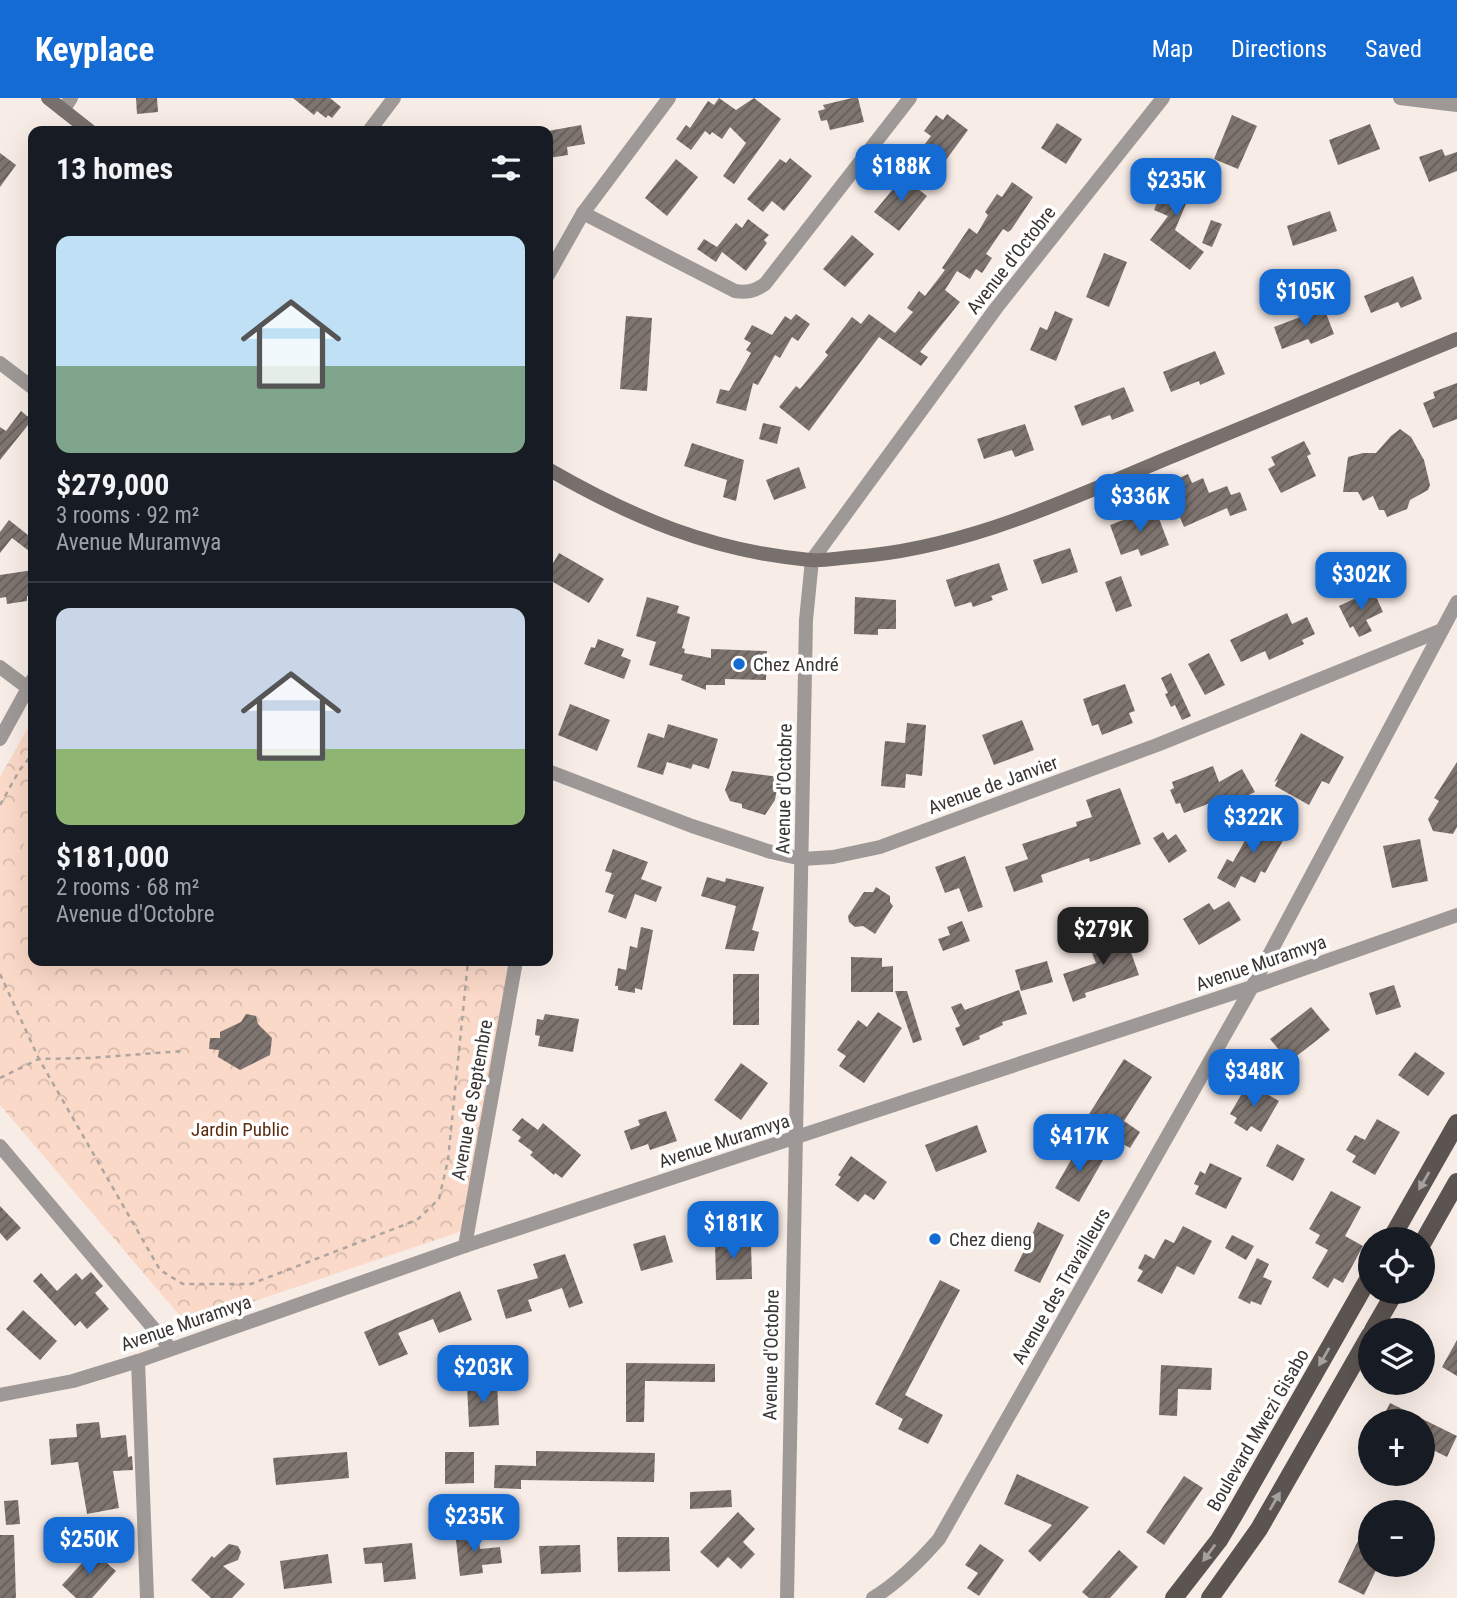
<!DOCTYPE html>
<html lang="en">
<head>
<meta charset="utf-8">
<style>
	body { margin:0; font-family:"Roboto Condensed",sans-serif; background:#242831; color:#f1f3f6; height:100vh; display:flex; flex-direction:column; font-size:26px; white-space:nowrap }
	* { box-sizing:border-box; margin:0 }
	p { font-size:23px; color:#9ea1a6 }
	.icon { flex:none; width:38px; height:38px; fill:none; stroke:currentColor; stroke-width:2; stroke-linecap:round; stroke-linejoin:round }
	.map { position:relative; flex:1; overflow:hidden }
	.panel { position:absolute; left:28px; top:28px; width:525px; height:840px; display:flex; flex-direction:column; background:#171b24; border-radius:14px; box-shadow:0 7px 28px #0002 }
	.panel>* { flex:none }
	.tools { position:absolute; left:1358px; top:1129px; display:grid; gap:14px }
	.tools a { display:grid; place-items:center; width:77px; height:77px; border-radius:50%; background:#171b24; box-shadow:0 7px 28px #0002; font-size:35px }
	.price { position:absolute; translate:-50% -60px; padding:0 16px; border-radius:14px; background:#156bd4; color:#fff; font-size:23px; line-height:46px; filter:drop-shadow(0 2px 4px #0008) }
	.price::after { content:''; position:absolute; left:50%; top:42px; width:21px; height:16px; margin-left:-10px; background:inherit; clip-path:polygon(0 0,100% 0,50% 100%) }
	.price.on { background:#222; color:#fff }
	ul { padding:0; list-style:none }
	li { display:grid; align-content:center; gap:14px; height:371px; padding:0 28px }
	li+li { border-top:2px solid #363941 }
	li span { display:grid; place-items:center; height:217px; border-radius:14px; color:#555 }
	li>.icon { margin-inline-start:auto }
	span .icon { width:126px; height:126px; fill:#fffc; stroke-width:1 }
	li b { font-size:30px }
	h2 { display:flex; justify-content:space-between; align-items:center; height:84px; padding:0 28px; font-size:30px }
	header { display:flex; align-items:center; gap:42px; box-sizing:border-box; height:98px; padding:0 35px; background:#156bd4; color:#fff }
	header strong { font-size:33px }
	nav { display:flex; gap:38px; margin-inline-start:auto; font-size:24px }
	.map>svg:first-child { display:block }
	.park { fill:url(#park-crowns) }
	.garden { fill:#fbd9c8 }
	.building { fill:url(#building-hatch) }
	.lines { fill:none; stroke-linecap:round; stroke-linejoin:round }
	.path { stroke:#aea5a0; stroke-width:2.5; stroke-dasharray:5 5; stroke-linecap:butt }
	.street { stroke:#9e9997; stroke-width:14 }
	.secondary { stroke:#77706d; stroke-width:14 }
	.primary { stroke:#5c5450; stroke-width:18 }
	.oneway { fill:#a5a19f }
	.poi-dot { fill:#156bd4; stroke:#fff; stroke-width:2.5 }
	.labels { text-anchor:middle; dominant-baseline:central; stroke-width:7; stroke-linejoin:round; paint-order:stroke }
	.street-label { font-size:19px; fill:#393532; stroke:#fff }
	.poi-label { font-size:19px; fill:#393532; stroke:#fff; text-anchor:start }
	.park-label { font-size:19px; fill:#5b2b0f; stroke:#fff }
</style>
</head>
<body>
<header>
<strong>Keyplace</strong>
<nav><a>Map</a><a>Directions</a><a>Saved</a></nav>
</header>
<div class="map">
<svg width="1457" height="1500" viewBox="0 0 1457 1500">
	<defs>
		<pattern id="park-crowns" width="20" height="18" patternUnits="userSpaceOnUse" patternTransform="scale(1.75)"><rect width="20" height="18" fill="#fbd9c8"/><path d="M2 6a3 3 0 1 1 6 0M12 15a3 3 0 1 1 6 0" fill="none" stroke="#d8bbac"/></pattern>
		<pattern id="building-hatch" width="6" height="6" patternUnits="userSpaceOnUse" patternTransform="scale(1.75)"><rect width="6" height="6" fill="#7f7570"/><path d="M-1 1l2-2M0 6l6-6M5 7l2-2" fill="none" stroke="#645c58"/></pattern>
	</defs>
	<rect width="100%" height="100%" fill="#f8ece6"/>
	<polygon class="park" points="33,621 33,863 511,863 462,1133 187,1226 0,1007 0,679"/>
	<polygon class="garden" points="33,717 33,780 15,774"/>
	<g class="building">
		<polygon points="136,0 157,0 158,14 137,16"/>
		<polygon points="293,0 330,0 341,9 332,20 328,17 326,20 317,13 314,17"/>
		<polygon points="719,0 736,12 754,0 781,21 734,86 723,78 746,45 730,29 722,41 712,34 710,37 705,33 691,52 676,41 686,27 690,30 708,3 714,7"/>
		<polygon points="852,0 858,0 864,24 830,32 827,22 821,23 818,13 825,11 823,7"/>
		<polygon points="947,16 968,32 943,66 921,51 931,38 924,33 936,17 943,22"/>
		<polygon points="1232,17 1257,28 1238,71 1214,61"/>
		<polygon points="1057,25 1082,41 1066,66 1041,50"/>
		<polygon points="1370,26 1380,51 1338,67 1329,42"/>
		<polygon points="581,27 585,46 567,49 568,57 549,60 548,33"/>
		<polygon points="1442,51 1445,58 1457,54 1457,73 1429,84 1419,59"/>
		<polygon points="0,55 16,67 0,89"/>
		<polygon points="790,60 812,78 784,113 772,103 763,114 747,101 780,61 786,65"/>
		<polygon points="676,61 698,79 667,118 645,100"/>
		<polygon points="1173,67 1198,77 1175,132 1204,154 1190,172 1150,142 1168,118 1154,112"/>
		<polygon points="903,79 927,98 899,133 874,114"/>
		<polygon points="1012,84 1033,99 1011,132 1008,134 1003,131 986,156 992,160 982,175 976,171 970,181 957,173 945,192 960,204 920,254 928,259 921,268 879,239 809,333 779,309 796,288 800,291 828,257 825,254 852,219 861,226 869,216 895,235 913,214 907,210 919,193 925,198 945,172 942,170 969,130 977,136 988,117 985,114 997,96 1002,99"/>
		<polygon points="1330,113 1337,133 1293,148 1287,128"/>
		<polygon points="748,121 769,137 764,142 767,145 746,173 722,154 716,164 697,151 704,141 717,149 736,125 742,130"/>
		<polygon points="1211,122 1222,126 1212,149 1202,145"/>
		<polygon points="852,137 874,156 845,189 823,171"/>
		<polygon points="1104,155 1127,164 1109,209 1086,199"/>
		<polygon points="1413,178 1422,201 1401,210 1398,204 1371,215 1364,198"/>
		<polygon points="1324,210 1334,236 1311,246 1308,241 1282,251 1274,229"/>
		<polygon points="1055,213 1073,221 1056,263 1030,252 1040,229 1047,232"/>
		<polygon points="796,216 810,226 798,243 792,239 780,260 775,257 758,287 753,285 746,313 716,305 720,291 729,293 751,255 746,252 751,245 744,241 752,227 772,237 785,218 791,222"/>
		<polygon points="626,218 652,220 647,293 620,291"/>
		<polygon points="1215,253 1225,276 1200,287 1199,283 1171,294 1163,274"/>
		<polygon points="1457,285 1457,321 1433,330 1423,305 1435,300 1433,294"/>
		<polygon points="1124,289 1134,313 1112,322 1110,317 1082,328 1074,308"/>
		<polygon points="21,313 32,322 0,362 0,329 6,333"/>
		<polygon points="763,325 781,329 777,346 759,341"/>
		<polygon points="1025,326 1034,352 1015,359 1012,352 984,361 977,341"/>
		<polygon points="1400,331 1411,339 1424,362 1430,387 1428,392 1410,402 1407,411 1387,419 1384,412 1379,412 1373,398 1363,403 1358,394 1343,394 1348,359 1363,355 1376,355 1391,338"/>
		<polygon points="1304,343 1311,356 1307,358 1316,378 1281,395 1268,371 1275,367 1271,359"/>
		<polygon points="692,345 744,362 736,403 723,399 727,382 684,368"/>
		<polygon points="799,369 806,390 774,402 766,382"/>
		<polygon points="1188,376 1192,385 1203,380 1209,395 1227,388 1231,397 1240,394 1247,412 1230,418 1227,410 1184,429 1166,386"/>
		<polygon points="1155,410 1169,447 1141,458 1138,451 1121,457 1110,427"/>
		<polygon points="9,422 33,441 33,456 12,440 0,455 0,434"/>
		<polygon points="1070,450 1078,474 1042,486 1033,462"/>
		<polygon points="559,455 604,481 589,505 548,481 548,474"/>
		<polygon points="999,465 1008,492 991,498 993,502 973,509 971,504 955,509 946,482"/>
		<polygon points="33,472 33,498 27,498 27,503 7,506 6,499 0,500 0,477"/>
		<polygon points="1121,478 1132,508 1116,514 1105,484"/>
		<polygon points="1373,492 1383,514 1366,522 1372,533 1359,539 1353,528 1350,530 1339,508"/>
		<polygon points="647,499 679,508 677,515 690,519 682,550 685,551 684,555 711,560 711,551 767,553 766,582 725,581 725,587 706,587 706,592 681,582 683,577 649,567 656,544 636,538"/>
		<polygon points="855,499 896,502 896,531 878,531 878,537 854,536"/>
		<polygon points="1287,515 1292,526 1307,519 1315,536 1302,542 1304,546 1269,562 1265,553 1241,564 1230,542"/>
		<polygon points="598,541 624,551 621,558 631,562 624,581 584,566 591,549 595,550"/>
		<polygon points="1209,555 1225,587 1205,597 1188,566"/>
		<polygon points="1171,575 1191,618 1182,622 1175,607 1171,609 1165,596 1168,595 1161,580"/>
		<polygon points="1125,586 1135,613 1129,615 1133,625 1102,637 1098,626 1092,628 1083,601"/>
		<polygon points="570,606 610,622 597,653 558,637"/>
		<polygon points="1022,622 1034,652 994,667 982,637"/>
		<polygon points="907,625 926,627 922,678 906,676 905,690 881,688 885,643 905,645"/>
		<polygon points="668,626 718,641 709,671 693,666 691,671 667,664 663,677 637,669 648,635 664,640"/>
		<polygon points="1301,635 1344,659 1329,686 1322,683 1309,707 1275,688 1278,681 1274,684"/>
		<polygon points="1457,664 1457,729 1453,736 1433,733 1428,721 1439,703 1434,700"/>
		<polygon points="1213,668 1219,684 1242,671 1255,694 1217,713 1213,704 1184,715 1180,705 1176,706 1170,692 1174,690 1172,684"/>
		<polygon points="732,673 779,679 775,702 765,717 742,710 742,706 730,703 725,692"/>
		<polygon points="1120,690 1141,746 1090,764 1089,760 1041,777 1043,784 1014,794 1005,769 1028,761 1022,746 1077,728 1076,724 1092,719 1086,702"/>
		<polygon points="1257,721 1286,737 1265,775 1261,773 1255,785 1241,778 1235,790 1217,780 1227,761 1233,764"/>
		<polygon points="1163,734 1168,742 1176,736 1187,753 1169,765 1153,740"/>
		<polygon points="1420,741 1428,783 1392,790 1383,748"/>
		<polygon points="613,751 648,764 641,781 662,789 656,804 635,796 626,821 608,814 614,797 605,794 612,775 605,773"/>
		<polygon points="965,758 983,809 968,814 959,790 945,795 935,769"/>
		<polygon points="707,779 725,784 726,780 764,789 752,832 759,834 754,853 725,851 736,808 701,798"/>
		<polygon points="876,789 890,798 890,804 893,808 875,836 863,828 855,829 849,824 848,818 864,794 873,794"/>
		<polygon points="1229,803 1241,822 1199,847 1183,821 1209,805 1214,812"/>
		<polygon points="962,823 970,843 943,853 938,841 950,837 947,829"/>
		<polygon points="641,829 653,832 642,892 635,890 635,895 618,892 618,888 615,888 618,870 626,872 630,848 637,850"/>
		<polygon points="1118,832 1122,845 1127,843 1139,877 1085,895 1086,899 1073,904 1063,876 1096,865 1092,855 1101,852 1097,839"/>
		<polygon points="851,859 882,860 882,869 893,868 893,894 851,894"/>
		<polygon points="1047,863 1053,884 1021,893 1015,872"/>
		<rect x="733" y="876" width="26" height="51"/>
		<polygon points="1394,887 1401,909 1376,917 1369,895"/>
		<polygon points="1019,892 1027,916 1002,924 1003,927 979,938 980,941 963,948 955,930 960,928 951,909 961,905 965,912"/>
		<polygon points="895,893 907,893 922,942 913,945"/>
		<polygon points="1311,909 1330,932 1289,964 1270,941"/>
		<polygon points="878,914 902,930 864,985 839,968 846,958 837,952 858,922 867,929"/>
		<polygon points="246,916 256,918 258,926 272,940 270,957 240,972 218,959 219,952 209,951 210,940 220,940 220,934 241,924"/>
		<polygon points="545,916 579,921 573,954 538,948 540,938 535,937 537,921 543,922"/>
		<polygon points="1415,954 1445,975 1428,998 1398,977"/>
		<polygon points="1124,961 1152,979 1124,1023 1140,1034 1130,1050 1084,1024"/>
		<polygon points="741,965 768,985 741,1022 714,1002"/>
		<polygon points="1248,985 1279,1003 1261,1034 1251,1028 1247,1033 1234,1025 1237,1020 1230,1016"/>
		<polygon points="666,1013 677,1043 650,1052 648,1046 631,1052 624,1033 640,1027 638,1022"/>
		<polygon points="522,1020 538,1032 543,1025 581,1057 562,1080 555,1075 554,1077 530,1057 533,1054 518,1043 521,1039 512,1032"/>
		<polygon points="1377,1021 1400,1034 1375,1077 1352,1064 1356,1058 1346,1052 1355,1037 1365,1042"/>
		<polygon points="977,1027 987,1054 936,1074 925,1047"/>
		<polygon points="1277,1046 1305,1061 1293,1083 1266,1068"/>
		<polygon points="1079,1048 1103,1062 1079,1104 1055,1090"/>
		<polygon points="851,1058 887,1084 874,1102 865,1096 858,1104 835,1087 841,1079 838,1077"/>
		<polygon points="1210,1065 1242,1080 1226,1111 1195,1096 1199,1088 1194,1086 1200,1073 1205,1076"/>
		<polygon points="1331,1093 1361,1109 1345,1138 1363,1148 1343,1185 1334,1180 1328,1190 1312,1180 1328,1152 1315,1145 1320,1137 1309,1131"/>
		<polygon points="0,1108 21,1130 7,1143 0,1135"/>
		<polygon points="1038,1124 1064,1137 1040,1185 1014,1173"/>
		<polygon points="1183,1128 1212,1143 1194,1177 1177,1168 1162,1196 1137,1183 1143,1173 1138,1170 1145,1156 1154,1161 1165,1141 1174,1145"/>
		<polygon points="665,1137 673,1164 641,1173 633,1146"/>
		<polygon points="1232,1137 1254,1148 1246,1162 1225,1150"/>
		<polygon points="715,1145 751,1145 752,1181 716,1182"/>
		<polygon points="565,1156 583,1205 569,1210 562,1190 528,1202 532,1213 506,1221 497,1192 538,1180 533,1166"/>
		<polygon points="1257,1160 1269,1166 1263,1179 1272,1183 1261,1207 1251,1203 1250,1206 1238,1200"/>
		<polygon points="91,1174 103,1188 95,1195 109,1211 87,1231 80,1223 75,1228 33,1183 41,1175 57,1193 76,1175 82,1182"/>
		<polygon points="940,1182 960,1192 905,1297 943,1317 928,1346 898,1331 903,1321 875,1306"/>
		<polygon points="460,1193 472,1222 439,1235 433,1221 398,1235 408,1256 379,1268 364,1234"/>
		<polygon points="23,1212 57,1243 40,1262 6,1231"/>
		<polygon points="1457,1242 1457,1278 1442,1269"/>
		<polygon points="626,1265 715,1266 715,1284 645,1283 644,1324 626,1324"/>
		<polygon points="1161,1267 1212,1270 1211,1292 1178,1291 1177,1318 1159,1317"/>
		<polygon points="497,1285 499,1327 469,1329 467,1286"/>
		<polygon points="1390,1305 1457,1338 1447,1359 1423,1347 1423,1323 1381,1323"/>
		<polygon points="99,1324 101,1340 126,1337 128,1359 132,1358 133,1372 113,1373 119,1410 87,1416 78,1364 51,1367 49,1341 77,1339 76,1326"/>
		<polygon points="536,1353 655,1355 654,1384 521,1382 521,1391 494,1390 495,1367 536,1368"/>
		<polygon points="347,1354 349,1380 276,1387 273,1360"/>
		<polygon points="445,1354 474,1354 474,1385 445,1386"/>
		<polygon points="1017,1376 1089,1409 1040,1464 1028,1453 1052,1427 1004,1406"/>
		<polygon points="1184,1378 1203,1390 1164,1447 1146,1434"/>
		<polygon points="731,1392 732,1409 690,1411 690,1394"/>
		<polygon points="18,1402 20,1426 6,1427 4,1403"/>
		<polygon points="738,1414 755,1431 743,1444 755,1456 741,1471 728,1459 718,1470 700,1454"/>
		<polygon points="1370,1418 1370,1466 1379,1466 1364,1497 1338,1484"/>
		<polygon points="474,1431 474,1442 479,1442 480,1451 500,1449 502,1465 482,1467 483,1475 460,1478 455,1433"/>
		<polygon points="0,1437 14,1437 16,1500 0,1500"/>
		<polygon points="617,1439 669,1439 670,1473 618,1474"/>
		<polygon points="412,1445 416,1481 384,1484 382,1465 365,1466 363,1450"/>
		<polygon points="229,1446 238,1448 241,1454 238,1462 223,1468 245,1486 232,1500 211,1500 191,1482 212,1458 214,1460"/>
		<polygon points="980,1446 1004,1462 979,1498 967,1490 978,1475 965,1467"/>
		<polygon points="580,1447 581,1474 541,1476 539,1448"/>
		<polygon points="1119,1452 1138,1469 1110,1500 1089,1500 1082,1494"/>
		<polygon points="93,1453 116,1473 92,1500 76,1500 62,1487"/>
		<polygon points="328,1456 332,1485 284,1491 280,1463"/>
	</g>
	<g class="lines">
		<g class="path">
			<polyline points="0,707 19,673 33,655"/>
			<polyline points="0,876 39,961 160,1172 183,1186 251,1186 417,1122 439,1101 448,1062 468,863"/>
			<polyline points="0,980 39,961 89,960 183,953"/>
		</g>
		<g class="street">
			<polyline points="1400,0 1457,7"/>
			<polyline points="63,12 71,0"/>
			<polyline points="369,33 394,0"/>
			<path d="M583 115 735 193C747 195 755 193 765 186L910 0"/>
			<polyline points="548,177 583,115 669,0"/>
			<polyline points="0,265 33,290"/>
			<polyline points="0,569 28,590 33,590"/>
			<polyline points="0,641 33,581"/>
			<polyline points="548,673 692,728 771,754 802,761 833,759 880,749 1157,647 1442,532"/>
			<polyline points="0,1048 170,1250"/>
			<polyline points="465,1148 516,863"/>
			<polyline points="138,1263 147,1500"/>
			<polyline points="0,1297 73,1283 138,1263 465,1148 1252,889 1457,817"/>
			<polyline points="787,1500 806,522 812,462 997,209 1163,0"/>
			<path d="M873 1500C899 1484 919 1464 939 1441L1252 889 1457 504"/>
		</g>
		<g class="secondary">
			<polyline points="48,0 90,33"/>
			<path d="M548 371C633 420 711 453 810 462 824 463 839 460 852 459 966 451 1069 401 1173 358 1268 319 1362 280 1457 241"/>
		</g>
		<g class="primary">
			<polyline points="1391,1141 1457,1025"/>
			<polyline points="1423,1144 1457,1084"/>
			<polyline points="1373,1232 1395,1194"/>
			<polyline points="1174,1500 1219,1442 1234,1417 1370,1178"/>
			<polyline points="1210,1500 1259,1431 1370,1237"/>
		</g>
	</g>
	<defs><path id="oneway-solid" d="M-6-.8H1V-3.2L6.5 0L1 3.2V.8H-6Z" transform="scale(1.75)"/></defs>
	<g class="oneway">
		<use href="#oneway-solid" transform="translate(1424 1083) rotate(120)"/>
		<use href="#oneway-solid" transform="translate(1324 1259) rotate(120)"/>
		<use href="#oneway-solid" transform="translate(1275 1403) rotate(-60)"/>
		<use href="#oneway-solid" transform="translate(1209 1455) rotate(126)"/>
	</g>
	<g class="poi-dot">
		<circle cx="739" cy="566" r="7"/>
		<circle cx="935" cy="1141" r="7"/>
	</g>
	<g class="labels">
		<g class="street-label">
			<text transform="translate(1011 162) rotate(-52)">Avenue d'Octobre</text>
			<text transform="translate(993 687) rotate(-20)">Avenue de Janvier</text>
			<text transform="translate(784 691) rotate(-89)">Avenue d'Octobre</text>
			<text transform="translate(1261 865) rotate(-19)">Avenue Muramvya</text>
			<text transform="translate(472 1002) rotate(-80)">Avenue de Septembre</text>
			<text transform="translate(724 1043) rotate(-18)">Avenue Muramvya</text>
			<text transform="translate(1061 1188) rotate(-60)">Avenue des Travailleurs</text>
			<text transform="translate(186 1225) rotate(-19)">Avenue Muramvya</text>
			<text transform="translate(771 1257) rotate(-89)">Avenue d'Octobre</text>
			<text transform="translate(1258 1332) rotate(-60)">Boulevard Mwezi Gisabo</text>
		</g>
		<g class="poi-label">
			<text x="753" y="566">Chez André</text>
			<text x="949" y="1141">Chez dieng</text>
		</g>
		<g class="park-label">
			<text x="240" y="1031">Jardin Public</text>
		</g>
	</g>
</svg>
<div class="tools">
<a><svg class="icon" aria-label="locate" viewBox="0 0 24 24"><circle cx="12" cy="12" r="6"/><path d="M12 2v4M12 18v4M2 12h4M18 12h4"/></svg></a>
<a><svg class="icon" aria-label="layers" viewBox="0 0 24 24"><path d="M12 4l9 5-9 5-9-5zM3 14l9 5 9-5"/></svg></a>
<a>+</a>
<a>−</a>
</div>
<b class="price" style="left:901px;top:106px">$188K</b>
<b class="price" style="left:1176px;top:120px">$235K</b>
<b class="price" style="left:1305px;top:231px">$105K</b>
<b class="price" style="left:1140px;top:436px">$336K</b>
<b class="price" style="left:1361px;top:514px">$302K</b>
<b class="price" style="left:1253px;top:757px">$322K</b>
<b class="price on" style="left:1103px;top:869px">$279K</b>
<b class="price" style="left:1254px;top:1011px">$348K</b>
<b class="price" style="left:1079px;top:1076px">$417K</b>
<b class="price" style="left:733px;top:1163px">$181K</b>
<b class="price" style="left:483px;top:1307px">$203K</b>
<b class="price" style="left:474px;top:1456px">$235K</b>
<b class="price" style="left:89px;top:1479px">$250K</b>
<section class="panel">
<h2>13 homes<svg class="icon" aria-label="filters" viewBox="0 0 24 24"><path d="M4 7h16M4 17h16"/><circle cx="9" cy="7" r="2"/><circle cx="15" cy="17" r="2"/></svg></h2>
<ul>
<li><span style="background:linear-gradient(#bfe0f5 60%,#7fa58c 0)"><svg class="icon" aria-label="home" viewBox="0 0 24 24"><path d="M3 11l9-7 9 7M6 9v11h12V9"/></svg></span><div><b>$279,000</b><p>3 rooms · 92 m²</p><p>Avenue Muramvya</p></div></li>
<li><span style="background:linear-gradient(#c9d6e8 65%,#8fb573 0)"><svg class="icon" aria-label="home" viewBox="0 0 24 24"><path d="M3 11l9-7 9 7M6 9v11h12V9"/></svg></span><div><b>$181,000</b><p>2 rooms · 68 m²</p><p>Avenue d'Octobre</p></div></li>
</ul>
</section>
</div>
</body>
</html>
